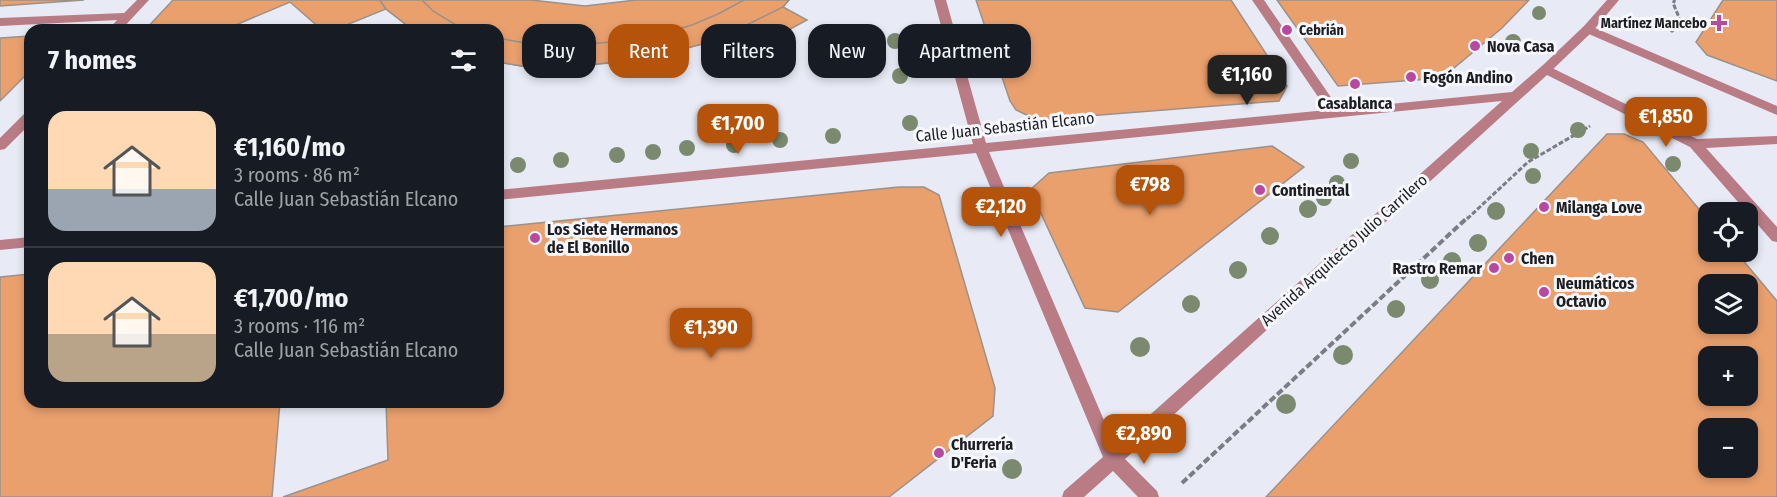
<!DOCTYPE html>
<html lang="en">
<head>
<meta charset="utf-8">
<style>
	body { margin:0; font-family:"Fira Sans Condensed",sans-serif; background:#242831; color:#f1f3f6; height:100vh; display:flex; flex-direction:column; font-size:22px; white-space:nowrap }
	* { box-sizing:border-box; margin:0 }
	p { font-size:20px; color:#9ea1a6 }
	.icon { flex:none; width:33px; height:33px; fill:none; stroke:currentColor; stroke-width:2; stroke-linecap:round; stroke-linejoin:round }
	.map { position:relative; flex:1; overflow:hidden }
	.sheet { position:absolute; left:24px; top:24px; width:480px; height:384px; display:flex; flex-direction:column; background:#171b24; border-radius:18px; box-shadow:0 3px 9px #0003 }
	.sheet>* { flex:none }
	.banner { position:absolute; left:522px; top:24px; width:570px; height:54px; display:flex; gap:12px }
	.buttons { position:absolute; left:1698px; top:202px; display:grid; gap:12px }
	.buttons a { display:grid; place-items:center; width:60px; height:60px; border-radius:12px; background:#171b24; box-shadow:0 3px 9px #0003; font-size:30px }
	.price { position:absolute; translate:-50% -51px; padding:0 14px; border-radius:12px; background:#b45309; color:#fff; font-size:20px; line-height:39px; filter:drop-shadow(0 2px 3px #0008) }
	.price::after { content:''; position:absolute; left:50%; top:36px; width:18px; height:14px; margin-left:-9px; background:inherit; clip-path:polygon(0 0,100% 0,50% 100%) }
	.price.selected { background:#222; color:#fff }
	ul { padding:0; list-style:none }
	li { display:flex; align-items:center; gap:18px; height:150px; padding:0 24px }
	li+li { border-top:2px solid #363941 }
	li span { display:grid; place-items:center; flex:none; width:168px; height:120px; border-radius:18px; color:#555 }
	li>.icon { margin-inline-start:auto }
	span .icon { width:72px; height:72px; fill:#fffc; stroke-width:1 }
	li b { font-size:26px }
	h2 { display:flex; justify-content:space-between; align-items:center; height:72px; padding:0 24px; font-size:26px }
	.tag { padding:0 21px; border-radius:18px; background:#171b24; box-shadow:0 3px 9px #0003; font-size:21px; line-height:54px }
	.tag.selected { background:#b45309; color:#fff }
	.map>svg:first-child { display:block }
	.building { fill:#eaa06d; stroke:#9b918a; stroke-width:1.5; fill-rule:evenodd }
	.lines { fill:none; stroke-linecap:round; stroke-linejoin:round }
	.path-far1 { stroke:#7b7d84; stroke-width:3; stroke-dasharray:5 2; stroke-linecap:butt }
	.path { stroke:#7b7d84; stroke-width:4; stroke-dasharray:7 3; stroke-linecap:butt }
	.minor { fill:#b97c85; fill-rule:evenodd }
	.tertiary { fill:#b97c85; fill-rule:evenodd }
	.tree { fill:#7b8a6f }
	.poi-dot { fill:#b948a3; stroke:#f7f8fd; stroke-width:2 }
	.labels { text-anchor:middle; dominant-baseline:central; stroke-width:6; stroke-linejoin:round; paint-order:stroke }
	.far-poi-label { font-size:14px; font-weight:bold; fill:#1d1e22; stroke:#f7f8fd; text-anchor:end }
	.poi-label { font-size:16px; font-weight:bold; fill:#1d1e22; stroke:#f7f8fd; text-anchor:start }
	.street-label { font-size:16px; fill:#1d1e22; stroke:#f7f8fd }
</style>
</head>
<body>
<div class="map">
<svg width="1777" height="497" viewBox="0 0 1777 497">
	<rect width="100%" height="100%" fill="#e8ebf6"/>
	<g class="building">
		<polygon points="0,0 84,0 0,6"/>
		<polygon points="173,0 380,0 386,9 334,30 322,30 290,2 224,30 145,30"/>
		<polygon points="380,0 531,0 585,6 636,0 789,0 783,7 807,20 742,55 714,41 627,62 534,68 498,62 498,30 413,30 386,9"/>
		<polygon points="380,0 422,0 433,11 456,25 472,30 413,30 386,9"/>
		<polygon points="744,0 789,0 783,7 714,41 653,57 582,66 534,68 498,62 498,38 530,44 571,45 612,42 652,36 692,25 718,14"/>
		<polygon points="976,0 1231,0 1287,86 1279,101 1037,120 1016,110 1010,101"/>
		<polygon points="1277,0 1529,0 1502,28 1442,78 1338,86"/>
		<polygon points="1723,0 1777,0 1777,81 1707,55 1696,42"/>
		<polygon points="30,36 30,71 0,101 0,38"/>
		<path d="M1607 134H1624L1643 142 1708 220V252H1736L1777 301V497H1266ZM1708 285H1748V324H1708ZM1708 357H1748V396H1708ZM1708 429H1748V468H1708Z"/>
		<polygon points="1272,146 1304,167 1118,312 1085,308 1030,190 1049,173"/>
		<polygon points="899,187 924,187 939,195 995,388 993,416 889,497 283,497 388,460 386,402 498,402 498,227"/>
		<polygon points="30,274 30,402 280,402 272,497 0,497 0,277"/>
	</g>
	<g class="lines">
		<g class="path-far1">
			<polyline points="1671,32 1681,22 1673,3 1675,0"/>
			<polyline points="1467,219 1528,162 1590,126"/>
		</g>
		<polyline class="path" points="1182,483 1468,217"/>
		<g class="minor">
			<polygon points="137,0 149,0 121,30 108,30 117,20 0,26 0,18 124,13"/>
			<path d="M934 0H946L986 143 1327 110 1252 0H1264L1339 109 1512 92 1542 66 1546 65 1697 139 1777 136V144L1706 148 1777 227V242L1772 241 1690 147 1547 75 1125 459 1157 491 1159 497H1138L1113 471 1084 497H1062L1064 491 1103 457 976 153 498 200V190L973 144ZM1502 101 1115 446 989 152Z"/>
			<polygon points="1588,25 1777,106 1777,115 1584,32 1584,26"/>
			<polygon points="30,112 30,124 5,149 0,150 0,138 25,113"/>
			<polygon points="30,237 30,247 0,250 0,240"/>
		</g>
		<polygon class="tertiary" points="1607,0 1619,0 1592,32 1550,72 1542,72 1540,69 1542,66 1584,26"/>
	</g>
	<g class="tree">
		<circle cx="1539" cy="13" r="7"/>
		<circle cx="895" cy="41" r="8"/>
		<circle cx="1513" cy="42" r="8"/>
		<circle cx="900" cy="76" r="8"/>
		<circle cx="910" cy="123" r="8"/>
		<circle cx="1578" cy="130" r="8"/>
		<circle cx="833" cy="136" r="8"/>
		<circle cx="780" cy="140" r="8"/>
		<circle cx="734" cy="145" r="8"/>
		<circle cx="687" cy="148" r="8"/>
		<circle cx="1531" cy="151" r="8"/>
		<circle cx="653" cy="152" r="8"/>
		<circle cx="617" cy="155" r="8"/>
		<circle cx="561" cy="160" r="8"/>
		<circle cx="1351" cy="161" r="8"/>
		<circle cx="1673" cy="164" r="8"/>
		<circle cx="518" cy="165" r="8"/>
		<circle cx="1533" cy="176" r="8"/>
		<circle cx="1337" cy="183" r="8"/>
		<circle cx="1324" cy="198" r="8"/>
		<circle cx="1308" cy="209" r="9"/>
		<circle cx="1496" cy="211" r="9"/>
		<circle cx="1270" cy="236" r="9"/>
		<circle cx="1478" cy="243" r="9"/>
		<circle cx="1452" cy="261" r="9"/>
		<circle cx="1238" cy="270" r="9"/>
		<circle cx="1430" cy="280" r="9"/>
		<circle cx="1191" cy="304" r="9"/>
		<circle cx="1396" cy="309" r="9"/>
		<circle cx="1140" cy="347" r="10"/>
		<circle cx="1343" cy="355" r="10"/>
		<circle cx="1286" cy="404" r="10"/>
		<circle cx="1012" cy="469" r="10"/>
	</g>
	<g class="poi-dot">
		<path d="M1716 14h6v6h6v6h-6v6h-6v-6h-6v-6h6z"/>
		<circle cx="1287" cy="30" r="6"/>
		<circle cx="1475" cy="46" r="6"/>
		<circle cx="1411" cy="77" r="6"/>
		<circle cx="1355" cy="84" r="6"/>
		<circle cx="1260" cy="190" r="6"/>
		<circle cx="1544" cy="207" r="6"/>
		<circle cx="535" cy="238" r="6"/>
		<circle cx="1509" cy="258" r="6"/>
		<circle cx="1494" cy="268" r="6"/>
		<circle cx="1544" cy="292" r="6"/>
		<circle cx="939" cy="453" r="6"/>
	</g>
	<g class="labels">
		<g class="far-poi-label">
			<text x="1707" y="23">Martínez Mancebo</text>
			<text x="1299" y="30" text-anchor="start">Cebrián</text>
		</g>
		<g class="poi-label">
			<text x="1487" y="46">Nova Casa</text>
			<text x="1423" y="77">Fogón Andino</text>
			<text x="1355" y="103" text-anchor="middle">Casablanca</text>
			<text x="1272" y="190">Continental</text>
			<text x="1556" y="207">Milanga Love</text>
			<text x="547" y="229">Los Siete Hermanos<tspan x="547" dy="18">de El Bonillo</tspan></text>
			<text x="1521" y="258">Chen</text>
			<text x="1482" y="268" text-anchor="end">Rastro Remar</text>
			<text x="1556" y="283">Neumáticos<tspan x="1556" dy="18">Octavio</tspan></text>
			<text x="951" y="444">Churrería<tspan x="951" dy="18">D'Feria</tspan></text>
		</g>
		<g class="street-label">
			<text transform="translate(1005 127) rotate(-6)">Calle Juan Sebastián Elcano</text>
			<text transform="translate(1344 250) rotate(-42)">Avenida Arquitecto Julio Carrilero</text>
		</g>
	</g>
</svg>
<div class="buttons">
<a><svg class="icon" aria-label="locate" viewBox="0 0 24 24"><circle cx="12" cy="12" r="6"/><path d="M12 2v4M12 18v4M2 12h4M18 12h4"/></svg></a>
<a><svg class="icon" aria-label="layers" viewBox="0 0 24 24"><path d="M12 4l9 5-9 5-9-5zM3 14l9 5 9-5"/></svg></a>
<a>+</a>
<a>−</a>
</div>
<b class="price selected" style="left:1247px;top:106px">€1,160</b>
<b class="price" style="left:1666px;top:148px">€1,850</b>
<b class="price" style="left:738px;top:155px">€1,700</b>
<b class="price" style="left:1150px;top:216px">€798</b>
<b class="price" style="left:1001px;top:238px">€2,120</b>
<b class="price" style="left:711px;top:359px">€1,390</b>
<b class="price" style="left:1144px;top:465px">€2,890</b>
<div class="banner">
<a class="tag">Buy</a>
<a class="tag selected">Rent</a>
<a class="tag">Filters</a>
<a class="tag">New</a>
<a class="tag">Apartment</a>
</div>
<section class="sheet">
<h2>7 homes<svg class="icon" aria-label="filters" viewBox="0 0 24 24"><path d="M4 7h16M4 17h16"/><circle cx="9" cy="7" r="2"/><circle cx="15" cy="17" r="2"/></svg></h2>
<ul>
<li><span style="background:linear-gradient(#ffd9b3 65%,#9aa5b1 0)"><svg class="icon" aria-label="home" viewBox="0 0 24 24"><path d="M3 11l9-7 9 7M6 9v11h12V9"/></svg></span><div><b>€1,160/mo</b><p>3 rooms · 86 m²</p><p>Calle Juan Sebastián Elcano</p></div></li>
<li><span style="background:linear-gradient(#ffd9b3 60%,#b9a48a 0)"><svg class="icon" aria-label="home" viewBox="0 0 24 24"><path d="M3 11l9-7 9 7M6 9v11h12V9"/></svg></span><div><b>€1,700/mo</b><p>3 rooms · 116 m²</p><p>Calle Juan Sebastián Elcano</p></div></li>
</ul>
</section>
</div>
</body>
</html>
